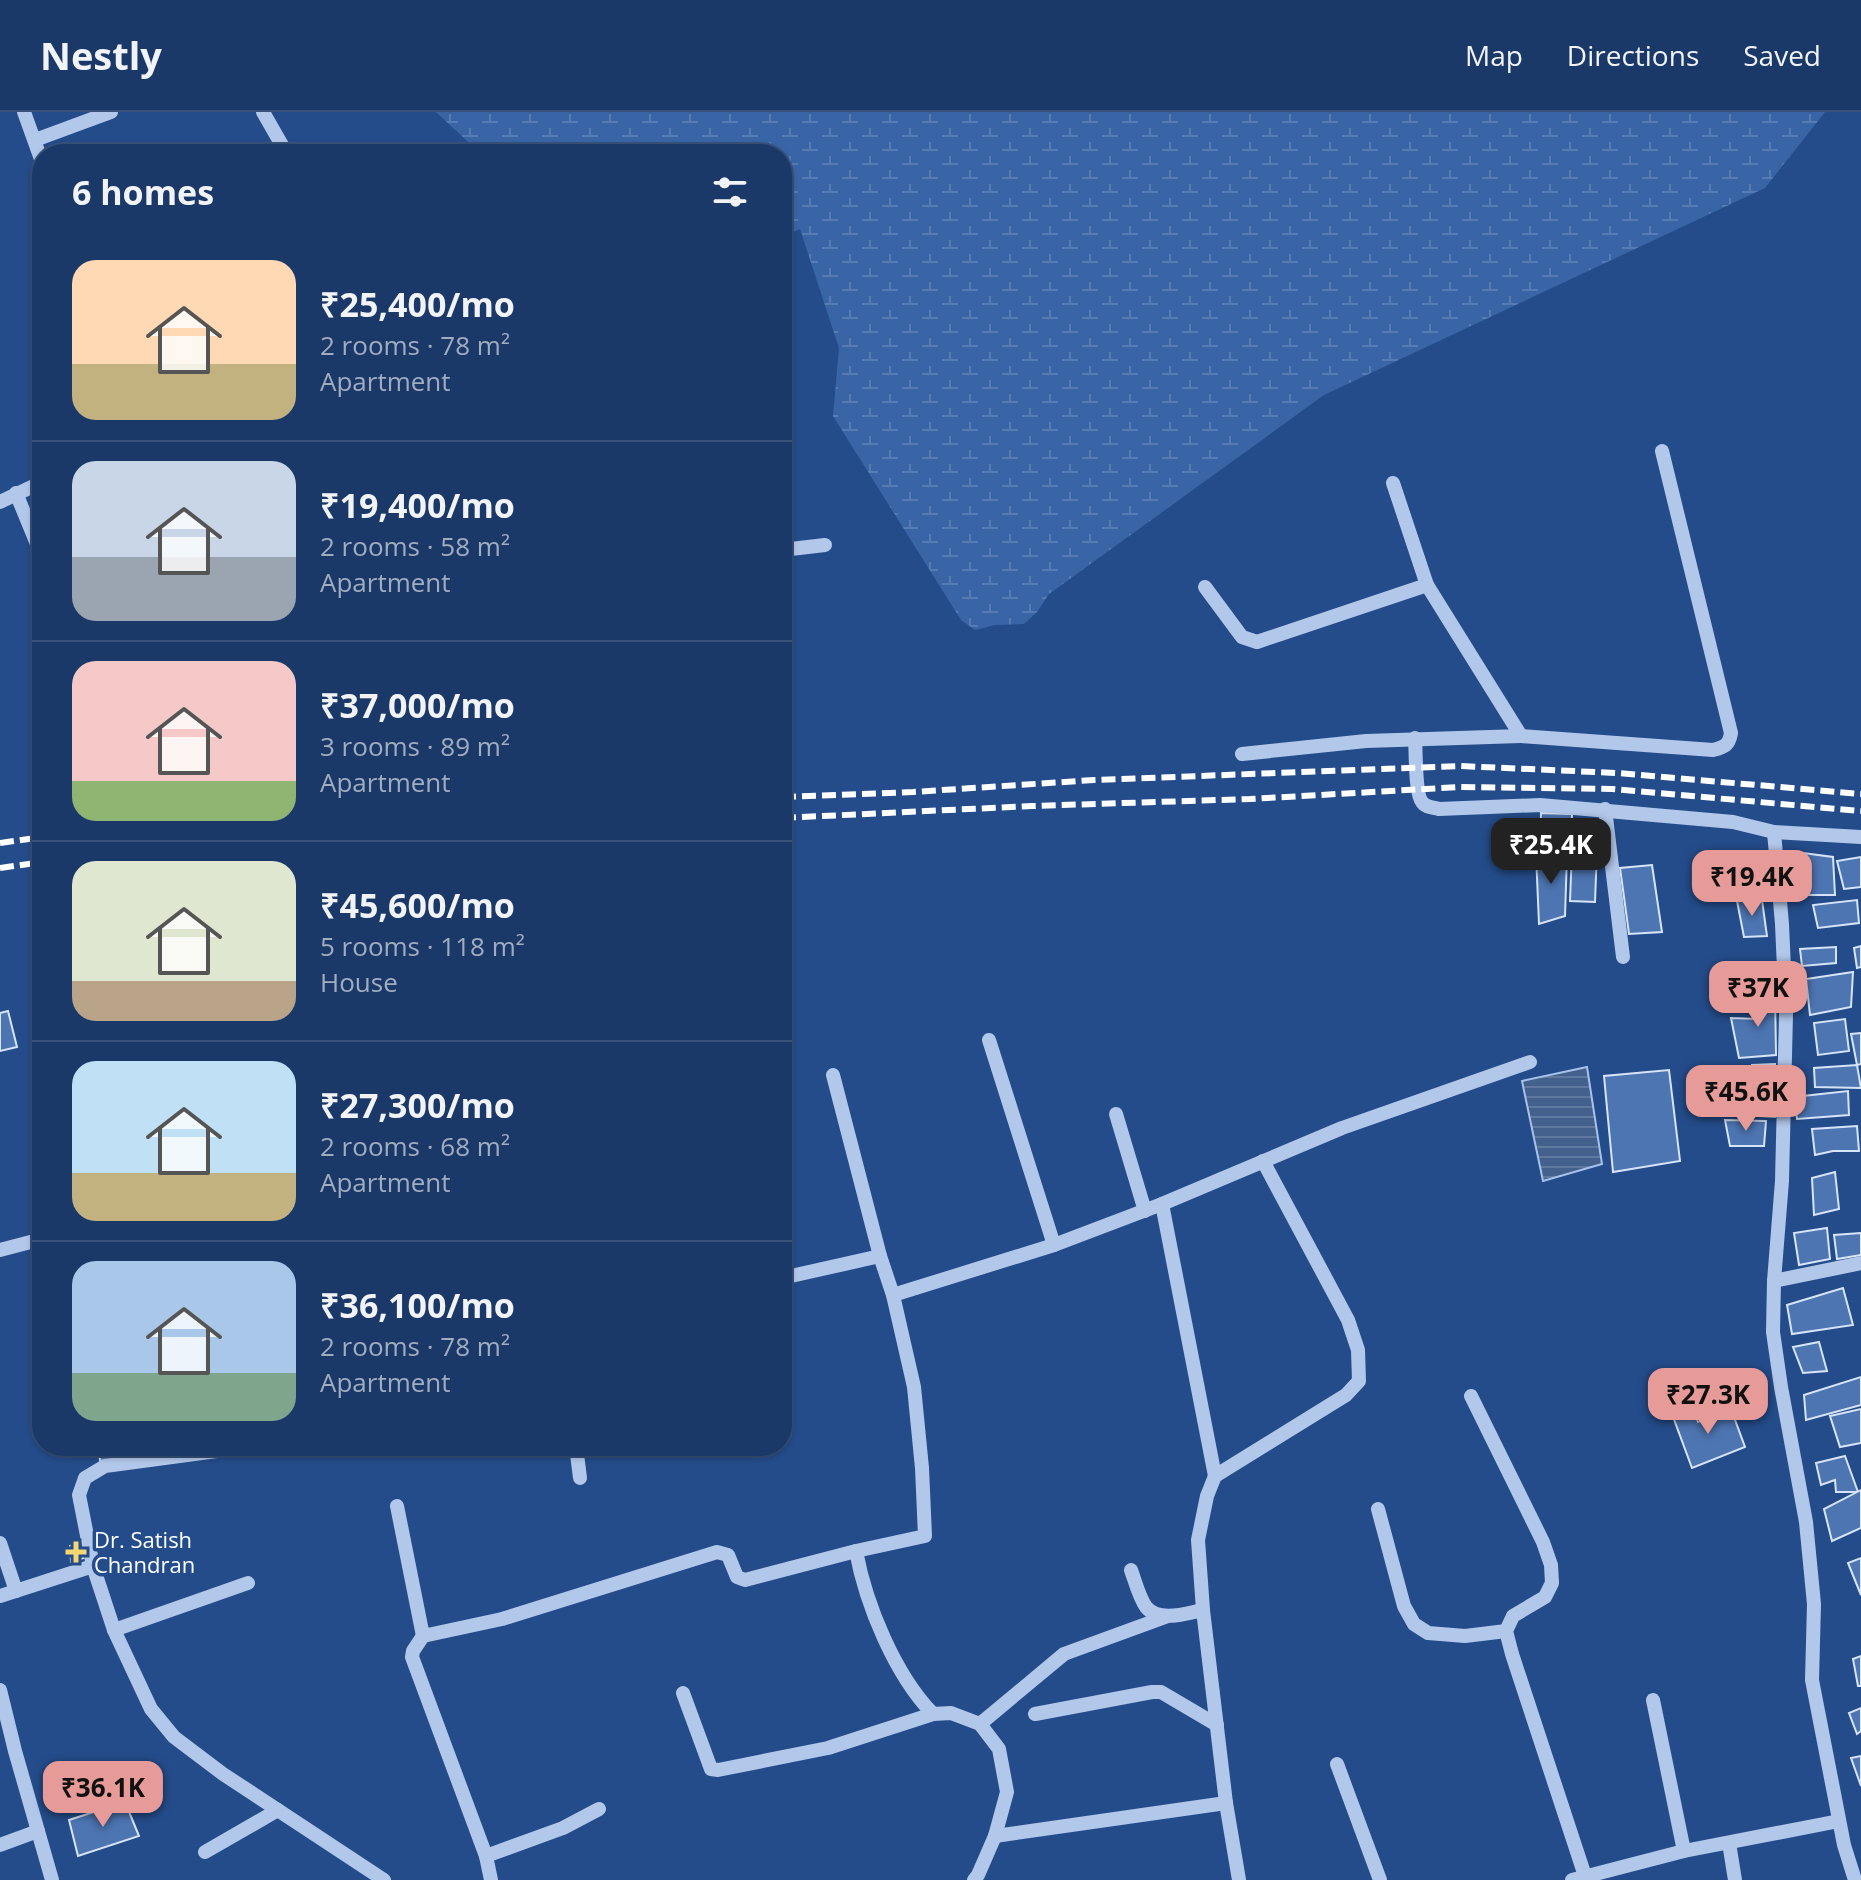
<!DOCTYPE html>
<html lang="en">
<head>
<meta charset="utf-8">
<style>
	body { margin:0; font-family:"Open Sans",sans-serif; background:#284471; color:#f1f3f6; height:100vh; display:flex; flex-direction:column; font-size:30px; white-space:nowrap }
	* { box-sizing:border-box; margin:0 }
	p { font-size:26px; color:#a0acc0 }
	.icon { flex:none; width:44px; height:44px; fill:none; stroke:currentColor; stroke-width:2; stroke-linecap:round; stroke-linejoin:round }
	.map { position:relative; flex:1; overflow:hidden }
	.details { position:absolute; left:32px; top:32px; width:760px; height:1312px; display:flex; flex-direction:column; background:#1b3968; border-radius:32px; box-shadow:0 2px 6px #0004,0 0 0 2px #39537c }
	.details>* { flex:none }
	.price { position:absolute; translate:-50% -68px; padding:0 18px; border-radius:16px; background:#e69b98; color:#111; font-size:26px; line-height:52px; filter:drop-shadow(0 2px 4px #0008) }
	.price::after { content:''; position:absolute; left:50%; top:48px; width:24px; height:18px; margin-left:-12px; background:inherit; clip-path:polygon(0 0,100% 0,50% 100%) }
	.price.on { background:#222; color:#fff }
	ul { padding:0; list-style:none }
	li { display:flex; align-items:center; gap:24px; height:200px; padding:0 40px }
	li+li { border-top:2px solid #39537c }
	li span { display:grid; place-items:center; flex:none; width:224px; height:160px; border-radius:24px; color:#555 }
	li>.icon { margin-inline-start:auto }
	span .icon { width:96px; height:96px; fill:#fffc; stroke-width:1 }
	li b { font-size:34px }
	h2 { display:flex; justify-content:space-between; align-items:center; height:96px; padding:0 40px; font-size:34px }
	header { display:flex; align-items:center; gap:48px; box-sizing:border-box; height:112px; padding:0 40px; background:#1b3968; border-bottom:2px solid #39537c }
	header strong { font-size:38px }
	nav { display:flex; gap:44px; margin-inline-start:auto; font-size:28px }
	.map>svg:first-child { display:block }
	.wetland { fill:url(#wetland-marsh) }
	.water { fill:url(#water-rules); stroke:#a6c2eb; stroke-width:2 }
	.building { fill:#4d75b2; stroke:#d6e4f8; stroke-width:2 }
	.lines { fill:none; stroke-linecap:round; stroke-linejoin:round }
	.minor { stroke:#b2c8ea; stroke-width:14 }
	.rail { stroke:#fff; stroke-width:6; stroke-dasharray:14 6; stroke-linecap:butt }
	.poi-dot { fill:#f4d675; stroke:#244c8a; stroke-width:3 }
	.labels { text-anchor:middle; dominant-baseline:central; stroke-width:7; stroke-linejoin:round; paint-order:stroke }
	.poi-label { font-size:22px; fill:#fff; stroke:#244c8a; text-anchor:start }
</style>
</head>
<body>
<header>
<strong>Nestly</strong>
<nav><a>Map</a><a>Directions</a><a>Saved</a></nav>
</header>
<div class="map">
<svg width="1861" height="1768" viewBox="0 0 1861 1768">
	<defs>
		<pattern id="wetland-marsh" width="20" height="14" patternUnits="userSpaceOnUse" patternTransform="scale(2)"><rect width="20" height="14" fill="#3965a7"/><path d="M1 5h8M5 5V1M11 12h8M15 12V8" fill="none" stroke="#577cb4"/></pattern>
		<pattern id="water-rules" width="6" height="5" patternUnits="userSpaceOnUse" patternTransform="scale(2)"><rect width="6" height="5" fill="#44608d"/><path d="M0 2.5h6" fill="none" stroke="#60789e"/></pattern>
	</defs>
	<rect width="100%" height="100%" fill="#244c8a"/>
	<polygon class="wetland" points="436,0 1825,0 1765,76 1324,283 1049,482 1037,500 1024,512 995,513 975,518 961,508 833,304 839,236 800,117 782,125 782,42 481,42"/>
	<polygon class="water" points="1587,955 1602,1052 1543,1069 1522,969"/>
	<g class="building">
		<polygon points="1541,701 1572,702 1572,738 1540,736"/>
		<polygon points="1572,738 1597,738 1595,790 1570,789"/>
		<polygon points="1803,741 1833,745 1835,783 1806,783"/>
		<polygon points="1536,742 1567,743 1565,804 1539,812"/>
		<polygon points="1861,745 1861,775 1844,777 1837,749"/>
		<polygon points="1652,753 1662,820 1629,822 1620,756"/>
		<polygon points="1762,788 1767,824 1744,825 1737,789"/>
		<polygon points="1857,788 1859,811 1818,816 1813,793"/>
		<polygon points="1861,834 1861,855 1857,856 1854,836"/>
		<polygon points="1836,835 1836,851 1802,854 1800,837"/>
		<polygon points="1853,860 1851,895 1810,903 1806,867"/>
		<polygon points="1775,878 1776,943 1739,946 1731,906 1759,907 1758,879"/>
		<polygon points="8,899 17,935 0,939 0,901"/>
		<polygon points="1845,907 1849,939 1818,943 1814,911"/>
		<polygon points="1861,921 1861,952 1857,953 1851,922"/>
		<polygon points="1775,952 1775,985 1753,984 1752,953"/>
		<polygon points="1857,953 1861,976 1815,975 1814,956"/>
		<polygon points="1669,958 1680,1049 1613,1060 1604,964"/>
		<polygon points="1848,979 1849,1003 1797,1007 1794,985"/>
		<polygon points="1741,986 1776,990 1775,1005 1742,1003"/>
		<polygon points="1725,1008 1766,1009 1764,1034 1730,1034"/>
		<polygon points="1857,1014 1859,1039 1833,1039 1815,1043 1812,1017"/>
		<polygon points="1835,1060 1839,1097 1814,1103 1812,1066"/>
		<polygon points="1827,1116 1830,1147 1799,1153 1794,1121"/>
		<polygon points="1861,1121 1861,1143 1837,1147 1834,1123"/>
		<polygon points="1843,1176 1853,1213 1792,1222 1787,1193"/>
		<polygon points="1819,1230 1827,1259 1803,1261 1793,1235"/>
		<polygon points="1861,1265 1861,1293 1806,1308 1804,1283"/>
		<polygon points="1692,1294 1698,1310 1731,1297 1745,1335 1692,1356 1672,1302"/>
		<polygon points="1861,1297 1861,1331 1840,1335 1830,1304"/>
		<polygon points="97,1334 134,1334 136,1343 101,1352"/>
		<polygon points="1845,1344 1858,1380 1836,1380 1835,1368 1821,1373 1816,1351"/>
		<polygon points="1861,1378 1861,1416 1832,1429 1824,1397"/>
		<polygon points="79,1431 83,1446 71,1450 70,1434"/>
		<polygon points="1861,1446 1861,1483 1848,1451"/>
		<polygon points="1861,1544 1861,1574 1858,1574 1853,1547"/>
		<polygon points="1861,1596 1861,1619 1857,1622 1849,1601"/>
		<polygon points="1861,1644 1861,1674 1851,1646"/>
		<polygon points="125,1690 139,1724 78,1744 69,1708"/>
	</g>
	<g class="lines">
		<g class="minor">
			<polyline points="24,0 42,50"/>
			<polyline points="263,0 287,42"/>
			<polyline points="35,28 111,0"/>
			<polyline points="16,381 42,444"/>
			<polyline points="0,390 42,370"/>
			<polyline points="782,438 825,433"/>
			<polyline points="1205,475 1242,525 1257,530 1427,473 1393,371"/>
			<path d="M1521 624 1713 638C1725 635 1729 633 1731 621L1662 339"/>
			<path d="M1415 626C1416 639 1415 682 1422 690 1426 696 1433 695 1439 697L1540 693 1733 710 1774 720 1861 725"/>
			<polyline points="1242,642 1366,629 1521,624 1427,473"/>
			<polyline points="1605,697 1623,845"/>
			<polyline points="1774,720 1782,812 1786,902 1782,1069 1774,1169 1773,1220 1781,1275 1806,1410 1814,1492 1812,1568 1844,1733 1855,1768"/>
			<polyline points="989,928 1054,1133"/>
			<polyline points="833,963 880,1144 893,1183"/>
			<polyline points="1116,1002 1145,1099"/>
			<polyline points="1162,1092 1342,1016 1530,950"/>
			<polyline points="0,1138 42,1127"/>
			<polyline points="782,1166 880,1144"/>
			<polyline points="1774,1169 1861,1151"/>
			<polyline points="1471,1284 1543,1430 1551,1453 1552,1471 1545,1485 1513,1504 1506,1519 1512,1542 1585,1764"/>
			<polyline points="254,1334 105,1354 85,1366 79,1383 93,1454 114,1518 151,1597 174,1625 223,1662 384,1768"/>
			<polyline points="576,1334 580,1366"/>
			<polyline points="397,1394 423,1524 502,1507 717,1440 728,1443 737,1465 745,1468 856,1439"/>
			<polyline points="1378,1397 1404,1494 1414,1512 1428,1521 1465,1524 1506,1519"/>
			<polyline points="0,1431 16,1479"/>
			<path d="M1131 1458C1135 1469 1139 1485 1146 1495 1159 1511 1187 1501 1203 1498"/>
			<polyline points="0,1484 93,1454"/>
			<polyline points="114,1518 248,1471"/>
			<polyline points="423,1524 413,1539 412,1545 486,1744 491,1768"/>
			<polyline points="0,1578 15,1639 52,1768"/>
			<polyline points="683,1581 711,1657 718,1658 828,1636 933,1602"/>
			<polyline points="1653,1588 1684,1739"/>
			<polyline points="1035,1602 1152,1580 1161,1580 1217,1613"/>
			<polyline points="980,1612 1064,1542 1168,1504"/>
			<polyline points="1337,1652 1380,1768"/>
			<polyline points="995,1724 1226,1691"/>
			<polyline points="1729,1731 1735,1768"/>
			<polyline points="0,1733 38,1719"/>
			<polyline points="205,1740 278,1698"/>
			<polyline points="486,1744 563,1716 599,1697"/>
			<path d="M974 1768 978 1763 995 1724 1007 1680 999 1637 980 1612 951 1601 933 1602C895 1563 866 1493 856 1439L925 1424 922 1356 914 1275 893 1183 1054 1133 1162 1092 1215 1364"/>
			<polyline points="1239,1768 1226,1691 1203,1498 1198,1428 1207,1384 1215,1364 1346,1283 1359,1269 1358,1238 1348,1208 1263,1049"/>
			<polyline points="1572,1768 1684,1739 1839,1709"/>
		</g>
		<g class="rail">
			<polyline points="782,685 913,680 1094,668 1461,654 1617,661 1861,682"/>
			<polyline points="782,706 1032,694 1250,687 1460,675 1612,677 1861,699"/>
			<polyline points="0,731 42,725"/>
			<polyline points="0,756 42,750"/>
		</g>
	</g>
	<path class="poi-dot" d="M72 1428h8v8h8v8h-8v8h-8v-8h-8v-8h8z"/>
	<g class="labels">
		<g class="poi-label">
			<text x="94" y="1427">Dr. Satish<tspan x="94" dy="25">Chandran</tspan></text>
		</g>
	</g>
</svg>
<b class="price on" style="left:1551px;top:774px">₹25.4K</b>
<b class="price" style="left:1752px;top:806px">₹19.4K</b>
<b class="price" style="left:1758px;top:917px">₹37K</b>
<b class="price" style="left:1746px;top:1021px">₹45.6K</b>
<b class="price" style="left:1708px;top:1324px">₹27.3K</b>
<b class="price" style="left:103px;top:1717px">₹36.1K</b>
<section class="details">
<h2>6 homes<svg class="icon" aria-label="filters" viewBox="0 0 24 24"><path d="M4 7h16M4 17h16"/><circle cx="9" cy="7" r="2"/><circle cx="15" cy="17" r="2"/></svg></h2>
<ul>
<li><span style="background:linear-gradient(#ffd9b3 65%,#c2b280 0)"><svg class="icon" aria-label="home" viewBox="0 0 24 24"><path d="M3 11l9-7 9 7M6 9v11h12V9"/></svg></span><div><b>₹25,400/mo</b><p>2 rooms · 78 m²</p><p>Apartment</p></div></li>
<li><span style="background:linear-gradient(#c9d6e8 60%,#9aa5b1 0)"><svg class="icon" aria-label="home" viewBox="0 0 24 24"><path d="M3 11l9-7 9 7M6 9v11h12V9"/></svg></span><div><b>₹19,400/mo</b><p>2 rooms · 58 m²</p><p>Apartment</p></div></li>
<li><span style="background:linear-gradient(#f6c9c9 75%,#8fb573 0)"><svg class="icon" aria-label="home" viewBox="0 0 24 24"><path d="M3 11l9-7 9 7M6 9v11h12V9"/></svg></span><div><b>₹37,000/mo</b><p>3 rooms · 89 m²</p><p>Apartment</p></div></li>
<li><span style="background:linear-gradient(#dfe7d0 75%,#b9a48a 0)"><svg class="icon" aria-label="home" viewBox="0 0 24 24"><path d="M3 11l9-7 9 7M6 9v11h12V9"/></svg></span><div><b>₹45,600/mo</b><p>5 rooms · 118 m²</p><p>House</p></div></li>
<li><span style="background:linear-gradient(#bfe0f5 70%,#c2b280 0)"><svg class="icon" aria-label="home" viewBox="0 0 24 24"><path d="M3 11l9-7 9 7M6 9v11h12V9"/></svg></span><div><b>₹27,300/mo</b><p>2 rooms · 68 m²</p><p>Apartment</p></div></li>
<li><span style="background:linear-gradient(#a9c7e8 70%,#7fa58c 0)"><svg class="icon" aria-label="home" viewBox="0 0 24 24"><path d="M3 11l9-7 9 7M6 9v11h12V9"/></svg></span><div><b>₹36,100/mo</b><p>2 rooms · 78 m²</p><p>Apartment</p></div></li>
</ul>
</section>
</div>
</body>
</html>
